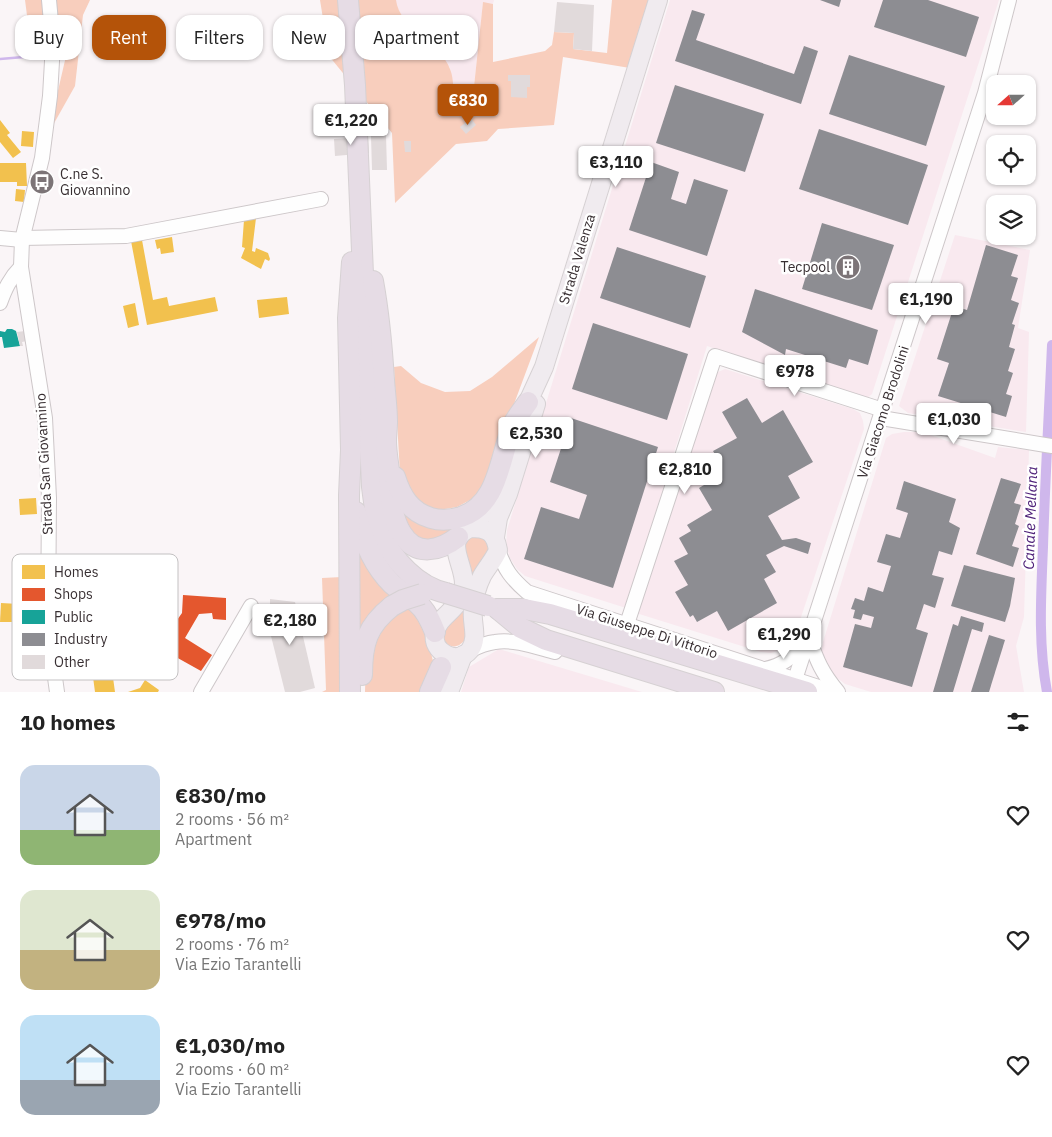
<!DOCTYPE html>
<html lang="en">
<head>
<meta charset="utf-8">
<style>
	body { margin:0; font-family:"IBM Plex Sans",sans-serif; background:#f2f2f2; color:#222; height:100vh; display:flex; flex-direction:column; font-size:19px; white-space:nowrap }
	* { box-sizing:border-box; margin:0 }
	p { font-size:16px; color:#767676 }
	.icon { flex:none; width:28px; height:28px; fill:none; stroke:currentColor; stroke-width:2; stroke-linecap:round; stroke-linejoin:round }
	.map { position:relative; height:692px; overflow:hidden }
	.panel { display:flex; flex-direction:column; background:#fff; flex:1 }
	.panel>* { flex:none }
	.guide { position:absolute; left:15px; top:15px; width:500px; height:45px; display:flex; gap:10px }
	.needle { width:32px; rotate:249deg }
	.controls { position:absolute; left:986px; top:75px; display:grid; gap:10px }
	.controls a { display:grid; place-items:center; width:50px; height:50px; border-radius:10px; background:#fff; box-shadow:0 1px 4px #0004; font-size:25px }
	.price { position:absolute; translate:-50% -42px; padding:0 11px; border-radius:5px; background:#fff; color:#222; font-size:16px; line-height:32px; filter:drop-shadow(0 1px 2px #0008) }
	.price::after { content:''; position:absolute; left:50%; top:30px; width:15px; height:11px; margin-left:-8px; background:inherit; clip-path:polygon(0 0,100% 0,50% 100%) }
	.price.on { background:#b45309; color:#fff }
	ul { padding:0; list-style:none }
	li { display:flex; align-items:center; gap:15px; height:125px; padding:0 20px }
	li span { display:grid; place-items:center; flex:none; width:140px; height:100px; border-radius:15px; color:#555 }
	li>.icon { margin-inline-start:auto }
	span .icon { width:60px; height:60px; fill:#fffc; stroke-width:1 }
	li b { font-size:21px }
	h2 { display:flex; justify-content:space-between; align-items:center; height:60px; padding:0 20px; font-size:21px }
	.tag { padding:0 18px; border-radius:15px; background:#fff; box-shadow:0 1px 4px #0004; font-size:18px; line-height:45px }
	.tag.on { background:#b45309; color:#fff }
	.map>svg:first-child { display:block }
	.built { fill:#f9e9ef }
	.green { fill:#f8cebd }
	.homes { fill:#f2c14e }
	.shops { fill:#e4572e }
	.public { fill:#17a398 }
	.industry { fill:#8d8d92 }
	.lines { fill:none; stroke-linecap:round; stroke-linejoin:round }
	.stream { stroke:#cfb7ec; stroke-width:2.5 }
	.canal { stroke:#cfb7ec; stroke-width:10 }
	.building { fill:#e1dadb }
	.minor-casing { stroke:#cdc7c9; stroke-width:16 }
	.major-casing { stroke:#d6d1d3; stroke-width:20 }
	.highway-casing { stroke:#d6d1d3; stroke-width:22 }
	.minor { stroke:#fefefe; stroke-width:14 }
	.major { stroke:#f0ebef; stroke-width:18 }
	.highway { stroke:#e6dce5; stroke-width:20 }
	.highway-bridge-casing { stroke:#d6d1d3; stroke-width:22; stroke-linecap:butt }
	.highway-bridge { stroke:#e6dce5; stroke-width:20 }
	.labels { text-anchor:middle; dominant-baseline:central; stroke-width:5; stroke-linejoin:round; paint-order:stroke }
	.poi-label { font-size:14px; fill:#382f32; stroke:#fff; text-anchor:start }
	.street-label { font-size:14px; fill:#382f32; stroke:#fff }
	.water-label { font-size:15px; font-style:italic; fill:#50237a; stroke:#fff }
	.key { fill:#fff; stroke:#c3c1c2; stroke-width:1 }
	.key-label { font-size:14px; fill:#382f32 }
</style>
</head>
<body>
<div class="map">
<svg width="1052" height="692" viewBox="0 0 1052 692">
	<rect width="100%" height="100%" fill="#faf5f7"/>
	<g class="built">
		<polygon points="396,0 494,0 493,4 483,3 473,96 454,92 450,68 403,17 396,6"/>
		<polygon points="670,0 999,0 872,394 867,398 861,398 707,346 626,608 525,576 517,569 510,558 506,545 507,530"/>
		<polygon points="955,235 1030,250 1018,328 1029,332 1026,432 908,413 899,406"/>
		<polygon points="725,369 853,409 860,413 863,421 864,429 796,632 789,644 781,650 771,653 761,652 636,613 712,378 718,372"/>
		<polygon points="904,432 922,432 995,458 998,447 1029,450 1024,617 1016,646 1024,692 871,692 845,684 832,674 821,655 823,642 886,438 892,434"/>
		<polygon points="499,649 642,692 461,692 469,667"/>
	</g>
	<g class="green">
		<polygon points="25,0 90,0 83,15 75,86 48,134 69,43 32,54"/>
		<path d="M320 0H396C399 28 441 43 450 69 453 76 453 85 454 92L473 96 483 2 493 4V62L545 51 552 45 554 32 574 33 573 49 607 53 612 0H650L630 68 563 57 554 125 498 129 487 141 456 144 395 203 392 133 329 56Z"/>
		<polygon points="539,337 483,487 472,499 457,507 439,510 430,509 421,505 400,474 394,367 401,366 421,383 445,392 470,391 492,377"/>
		<polygon points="403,506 456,524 439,540 417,541 403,522"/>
		<polygon points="481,533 490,546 488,552 475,570 470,583 463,539"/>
		<polygon points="358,543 395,595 359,632"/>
		<polygon points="342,577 344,692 322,692 326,690 322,578"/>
		<polygon points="406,603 421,613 433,661 424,692 365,692 366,656 369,641"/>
		<path d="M463 604 467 637C459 649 451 649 441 640L443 626Z"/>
	</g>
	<g class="homes">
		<polygon points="0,120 10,133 7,135 21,152 13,158 0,142"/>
		<polygon points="22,131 34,132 33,147 21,146"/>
		<polygon points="0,163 26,163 27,186 17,186 17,182 0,182"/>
		<polygon points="16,189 25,190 24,202 15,201"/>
		<polygon points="256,218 252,251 255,252 256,248 268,253 270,259 269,261 265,259 261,269 241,258 245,248 242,247 244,220"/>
		<polygon points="172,237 174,252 161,254 160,248 157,249 155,240"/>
		<polygon points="142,240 153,300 167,297 169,306 215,297 218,311 147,325 131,241"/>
		<polygon points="287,297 289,314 259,318 257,300"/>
		<polygon points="135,303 139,325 128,328 123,306"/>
		<polygon points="36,498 37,514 20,515 19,499"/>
		<polygon points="107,592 159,594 157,613 117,611 111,612 105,616 105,620 115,692 95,692 85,617 86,611 96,597"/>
		<polygon points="1,603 19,604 19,622 0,622"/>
		<polygon points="145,680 159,690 158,692 128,692 140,688"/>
	</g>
	<polygon class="shops" points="183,595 226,598 226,620 213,619 212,613 199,614 185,638 212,655 201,671 158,647 182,613"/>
	<polygon class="public" points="7,329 12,329 16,331 20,346 4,348 2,337 0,337 0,331 5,332"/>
	<g class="industry">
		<polygon points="820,0 841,0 839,7"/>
		<polygon points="883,0 928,0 979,17 966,57 874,27"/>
		<polygon points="692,10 705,14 696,40 794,74 804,46 818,51 801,104 675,61"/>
		<polygon points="849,55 945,86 926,146 829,114"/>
		<polygon points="675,85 764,114 745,172 656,143"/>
		<polygon points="819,129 928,165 908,225 799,189"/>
		<polygon points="651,162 679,172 671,199 686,204 694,179 728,190 707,256 629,230"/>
		<polygon points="822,223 894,245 872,310 802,289"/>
		<polygon points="986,245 1018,255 1011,276 1018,278 1011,300 1019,303 1012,324 1015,325 1009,347 1015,349 1008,371 1013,373 1006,394 1012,396 1006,417 938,396 949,363 937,359 954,306 967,310"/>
		<polygon points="617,247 706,276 690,328 600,298"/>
		<polygon points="755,289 878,330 868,365 849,359 846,368 786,349 785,355 742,332"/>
		<polygon points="593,323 688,354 667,420 572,389"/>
		<polygon points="747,398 762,423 783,410 813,462 788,476 800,498 768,516 782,540 796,538 811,543 808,554 784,546 766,555 776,572 764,579 777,603 728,631 717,611 697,622 693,615 690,617 675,592 688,585 674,561 688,554 679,538 691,531 687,525 712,510 699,488 704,485 701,478 722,466 713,451 737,438 722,412"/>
		<polygon points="571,418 658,447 613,588 524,559 541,507 579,519 587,495 550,482"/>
		<polygon points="1001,478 1021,484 1014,503 1021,505 1015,524 1019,526 1012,546 1019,548 1013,567 976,554"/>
		<polygon points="904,481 956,499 949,522 960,528 952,555 939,551 932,575 944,578 935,608 924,604 916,629 928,633 912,687 843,667 855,624 871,628 874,617 863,614 861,620 853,618 855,610 851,609 855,598 864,601 868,587 883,592 891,566 877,562 886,534 900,538 908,513 896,509"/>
		<polygon points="964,565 1015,578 1010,606 1005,622 951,606"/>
		<polygon points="961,616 984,623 982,632 972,629 953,692 933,692 953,624 958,626"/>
		<polygon points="989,635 1005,640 989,692 971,692"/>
	</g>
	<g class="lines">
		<polyline class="stream" points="0,59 36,56"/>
		<path class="canal" d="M1047 692C1038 644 1041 596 1043 547 1045 480 1049 413 1052 345"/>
	</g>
	<g class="building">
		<polygon points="557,2 594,5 592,51 573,49 574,33 554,32"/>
		<polygon points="508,75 530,75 530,87 527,87 527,98 511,97 511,81 508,81"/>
		<polygon points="471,118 476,125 466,134 460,127"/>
		<polygon points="386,135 387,170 372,170 371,136"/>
		<polygon points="368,137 369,153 335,156 334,139"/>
		<polygon points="404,141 411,141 411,152 405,152"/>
		<polygon points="25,331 27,341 22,342 23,346 20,346 17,332"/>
		<polygon points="270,599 295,602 315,688 300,692 285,692 265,612 270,610"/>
	</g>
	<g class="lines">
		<defs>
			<g id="minor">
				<polyline points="49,0 53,44 50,96 42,158 22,240 21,267 45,418 49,498 48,627 57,692"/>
				<polyline points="0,238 22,240"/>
				<polyline points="22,238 126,236 321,199"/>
				<path d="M0 303C5 289 10 278 21 267"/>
				<polyline points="881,418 1052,446"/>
				<path d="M498 550C505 570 511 578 527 592L834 692"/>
				<polyline points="627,624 715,356 883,410"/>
				<path d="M809 638C817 661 822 673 838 692"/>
				<path d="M469 651C477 647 486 643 495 642 515 639 536 647 555 652"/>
				<path d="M765 669C785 665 791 657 805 642"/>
				<polyline points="201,692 251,606"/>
				<polyline points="791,692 985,93 1009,0"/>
			</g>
			<g id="major">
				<polyline points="523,415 528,402 544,367 658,0"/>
				<polyline points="470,528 490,507 496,497"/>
				<path d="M470 528C488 528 495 532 498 550 494 560 487 567 482 576 477 586 474 598 473 609 471 623 479 637 470 650 457 666 431 652 435 633 439 613 461 612 464 585 465 563 442 541 470 528Z"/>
				<polyline points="495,537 498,518 508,494 536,404"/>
				<polyline points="449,692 463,655"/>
			</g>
			<g id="highway">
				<path d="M348 0 355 85 372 487C374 503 376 519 382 534 392 560 418 587 446 593"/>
				<path d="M373 281C379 314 382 347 384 380 385 394 387 408 387 422 387 428 386 435 386 441 386 451 388 461 389 471 391 492 390 516 402 534 416 557 440 551 458 537"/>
				<path d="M395 477C401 496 410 512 431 518 441 521 451 520 461 517 501 504 499 453 515 421 519 414 524 408 528 402"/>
				<path d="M356 512C362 538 372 564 392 584 400 591 409 596 417 603 426 610 431 622 435 632"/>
				<polyline points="498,609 524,609 550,614 807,692"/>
				<polyline points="498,609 521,628 546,640 714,692"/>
				<path d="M362 675C362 643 367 626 392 606"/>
				<polyline points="350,692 349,495 351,450 348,318 352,262"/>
				<polyline points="430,692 441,667"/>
			</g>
		</defs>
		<use href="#minor" class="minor-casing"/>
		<use href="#major" class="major-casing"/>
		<use href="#highway" class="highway-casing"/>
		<use href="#minor" class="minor"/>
		<use href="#major" class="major"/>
		<use href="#highway" class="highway"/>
		<defs>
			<g id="highway-bridge">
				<polyline points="446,593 488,606"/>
				<polyline points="392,606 403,600 422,594"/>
			</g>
		</defs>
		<use href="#highway-bridge" class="highway-bridge-casing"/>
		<use href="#highway-bridge" class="highway-bridge"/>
	</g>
	<defs>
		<symbol id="bus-disc" viewBox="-11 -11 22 22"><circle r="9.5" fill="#7c7477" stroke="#fff"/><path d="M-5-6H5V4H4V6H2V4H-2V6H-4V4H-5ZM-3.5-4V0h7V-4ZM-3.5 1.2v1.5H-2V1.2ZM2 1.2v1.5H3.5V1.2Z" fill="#fff"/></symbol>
		<symbol id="building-disc" viewBox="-11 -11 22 22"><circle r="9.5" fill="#7c7477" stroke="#fff"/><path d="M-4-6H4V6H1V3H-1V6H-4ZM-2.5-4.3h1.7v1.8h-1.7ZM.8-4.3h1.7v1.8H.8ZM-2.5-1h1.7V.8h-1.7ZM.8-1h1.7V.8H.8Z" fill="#fff"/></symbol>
	</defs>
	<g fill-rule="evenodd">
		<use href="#bus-disc" x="28" y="168" width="28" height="28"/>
		<use href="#building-disc" x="834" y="253" width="28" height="28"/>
	</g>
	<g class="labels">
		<g class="poi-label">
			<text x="60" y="174">C.ne S.<tspan x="60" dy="16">Giovannino</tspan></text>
			<text x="830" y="267" text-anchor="end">Tecpool</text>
		</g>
		<g class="street-label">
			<text transform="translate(577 259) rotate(-73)">Strada Valenza</text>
			<text transform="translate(883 412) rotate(-72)">Via Giacomo Brodolini</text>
			<text transform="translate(44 464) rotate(-93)">Strada San Giovannino</text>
			<text transform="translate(647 631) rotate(18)">Via Giuseppe Di Vittorio</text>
		</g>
		<g class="water-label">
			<text transform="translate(1030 518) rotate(-88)">Canale Mellana</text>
		</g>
	</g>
	<rect x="12" y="554" width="166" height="126" rx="8" class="key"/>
	<rect x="22" y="565" width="23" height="14" fill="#f2c14e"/>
	<rect x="22" y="588" width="23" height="13" fill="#e4572e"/>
	<rect x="22" y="610" width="23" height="14" fill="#17a398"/>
	<rect x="22" y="633" width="23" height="13" fill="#8d8d92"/>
	<rect x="22" y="655" width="23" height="14" fill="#e1dadb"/>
	<g class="key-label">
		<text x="54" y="577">Homes</text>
		<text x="54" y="599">Shops</text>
		<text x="54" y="622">Public</text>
		<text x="54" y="644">Industry</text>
		<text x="54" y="667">Other</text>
	</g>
</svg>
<div class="controls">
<a><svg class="needle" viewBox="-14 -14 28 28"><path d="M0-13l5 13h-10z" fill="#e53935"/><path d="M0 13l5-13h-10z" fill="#767676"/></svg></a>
<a><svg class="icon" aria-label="locate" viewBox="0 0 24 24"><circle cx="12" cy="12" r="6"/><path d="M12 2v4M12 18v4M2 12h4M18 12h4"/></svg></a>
<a><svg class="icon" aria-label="layers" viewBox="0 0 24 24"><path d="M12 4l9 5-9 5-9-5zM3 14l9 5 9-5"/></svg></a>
</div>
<b class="price on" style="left:468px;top:126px">€830</b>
<b class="price" style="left:351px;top:146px">€1,220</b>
<b class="price" style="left:616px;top:188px">€3,110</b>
<b class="price" style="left:926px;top:325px">€1,190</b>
<b class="price" style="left:795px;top:397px">€978</b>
<b class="price" style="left:954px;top:445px">€1,030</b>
<b class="price" style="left:536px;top:459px">€2,530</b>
<b class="price" style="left:685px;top:495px">€2,810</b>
<b class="price" style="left:290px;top:646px">€2,180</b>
<b class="price" style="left:784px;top:660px">€1,290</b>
<div class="guide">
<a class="tag">Buy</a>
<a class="tag on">Rent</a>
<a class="tag">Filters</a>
<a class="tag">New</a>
<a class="tag">Apartment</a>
</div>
</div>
<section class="panel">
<h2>10 homes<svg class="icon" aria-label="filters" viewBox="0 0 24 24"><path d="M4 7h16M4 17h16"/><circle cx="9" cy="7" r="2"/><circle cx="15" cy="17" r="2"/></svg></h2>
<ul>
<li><span style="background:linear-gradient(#c9d6e8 65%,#8fb573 0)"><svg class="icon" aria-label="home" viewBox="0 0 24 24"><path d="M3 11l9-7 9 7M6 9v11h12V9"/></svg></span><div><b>€830/mo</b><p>2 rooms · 56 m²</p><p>Apartment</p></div><svg class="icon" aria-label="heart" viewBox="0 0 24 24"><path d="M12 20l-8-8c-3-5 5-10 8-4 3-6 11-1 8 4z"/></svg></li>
<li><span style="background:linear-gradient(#dfe7d0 60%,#c2b280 0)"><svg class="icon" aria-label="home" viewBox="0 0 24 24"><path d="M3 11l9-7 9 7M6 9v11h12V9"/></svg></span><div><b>€978/mo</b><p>2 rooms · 76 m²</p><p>Via Ezio Tarantelli</p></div><svg class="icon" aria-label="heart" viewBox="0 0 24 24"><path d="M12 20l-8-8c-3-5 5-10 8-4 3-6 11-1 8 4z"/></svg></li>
<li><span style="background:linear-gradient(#bfe0f5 65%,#9aa5b1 0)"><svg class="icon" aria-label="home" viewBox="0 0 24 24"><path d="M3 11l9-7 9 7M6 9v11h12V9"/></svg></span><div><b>€1,030/mo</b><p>2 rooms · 60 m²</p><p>Via Ezio Tarantelli</p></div><svg class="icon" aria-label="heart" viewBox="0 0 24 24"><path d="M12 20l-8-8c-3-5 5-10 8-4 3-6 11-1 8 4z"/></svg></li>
</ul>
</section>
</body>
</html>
